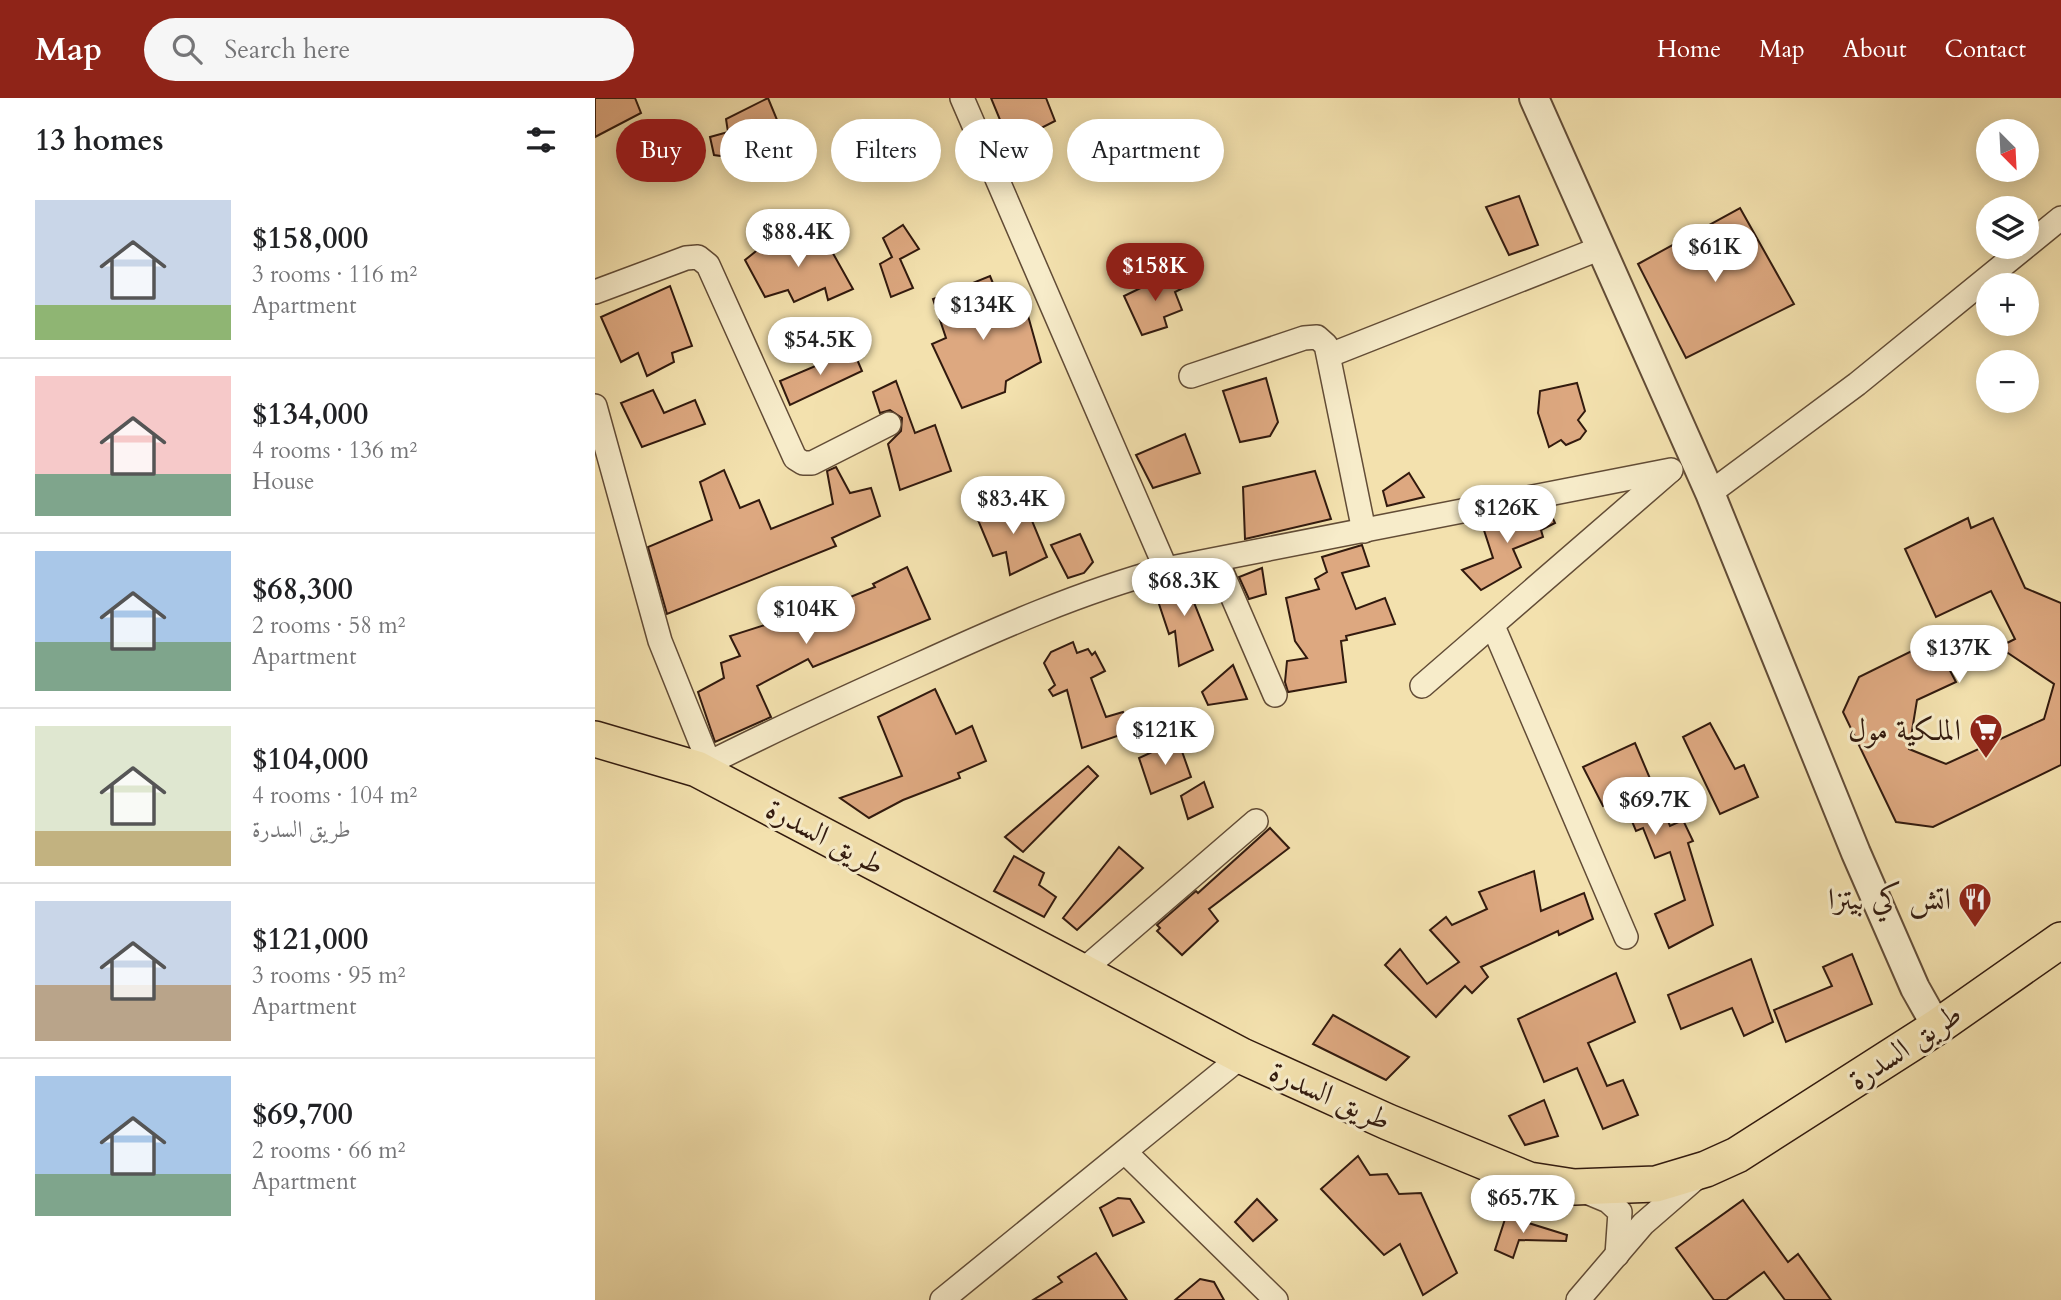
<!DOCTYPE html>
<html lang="en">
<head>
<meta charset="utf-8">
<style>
	body { margin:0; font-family:Cardo,Amiri,serif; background:#f6f6f6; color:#202124; height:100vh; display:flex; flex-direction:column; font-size:26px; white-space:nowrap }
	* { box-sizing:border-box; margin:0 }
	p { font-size:23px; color:#757577 }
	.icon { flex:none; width:38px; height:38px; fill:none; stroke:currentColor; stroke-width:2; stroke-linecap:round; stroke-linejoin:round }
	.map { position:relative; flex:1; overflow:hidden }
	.details { display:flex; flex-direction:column; background:#fff; width:595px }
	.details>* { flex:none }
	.top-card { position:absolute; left:21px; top:21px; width:665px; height:63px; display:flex; gap:14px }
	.needle { width:46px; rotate:156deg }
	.tools { position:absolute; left:1381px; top:21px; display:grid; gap:14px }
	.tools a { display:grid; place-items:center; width:63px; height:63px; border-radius:50%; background:#fff; box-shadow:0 4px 18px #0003; font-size:35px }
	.price { position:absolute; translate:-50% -60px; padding:0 16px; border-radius:24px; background:#fff; color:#222; font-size:23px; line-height:46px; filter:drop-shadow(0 2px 4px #0008) }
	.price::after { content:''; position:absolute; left:50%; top:42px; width:21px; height:16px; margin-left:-10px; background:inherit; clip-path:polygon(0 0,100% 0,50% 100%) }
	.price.active { background:#8f2418; color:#fff }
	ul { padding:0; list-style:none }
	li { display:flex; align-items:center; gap:21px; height:175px; padding:0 35px }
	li+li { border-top:2px solid #e0e0e0 }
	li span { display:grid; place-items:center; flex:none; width:196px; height:140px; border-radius:0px; color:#555 }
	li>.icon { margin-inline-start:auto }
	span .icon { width:84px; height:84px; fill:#fffc; stroke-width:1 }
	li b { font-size:30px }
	h2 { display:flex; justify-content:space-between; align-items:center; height:84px; padding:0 35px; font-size:30px }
	.tag { padding:0 24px; border-radius:32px; background:#fff; box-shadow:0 4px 18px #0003; font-size:24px; line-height:63px }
	.tag.active { background:#8f2418; color:#fff }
	header { display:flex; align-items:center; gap:42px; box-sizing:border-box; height:98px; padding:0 35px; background:#8f2418; color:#fff }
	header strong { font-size:33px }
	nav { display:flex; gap:38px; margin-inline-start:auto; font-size:24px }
	.search { width:490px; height:63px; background:#f6f6f6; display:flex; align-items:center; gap:18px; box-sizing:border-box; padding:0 24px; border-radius:38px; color:#757577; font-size:26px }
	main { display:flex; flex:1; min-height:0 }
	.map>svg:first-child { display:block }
	.building { fill:#dda880; stroke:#321a0e; stroke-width:2 }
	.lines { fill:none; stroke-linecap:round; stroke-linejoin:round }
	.minor-casing { stroke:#624c36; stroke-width:26 }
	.tertiary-casing { stroke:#624c36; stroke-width:32 }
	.primary-casing { stroke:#321a0e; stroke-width:38 }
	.minor { stroke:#f7ecca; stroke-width:23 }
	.tertiary { stroke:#f7ecca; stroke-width:28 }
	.primary { stroke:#f3e1ae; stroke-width:35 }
	.labels { text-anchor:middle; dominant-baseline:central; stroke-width:6; stroke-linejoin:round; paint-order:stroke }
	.poi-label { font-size:30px; fill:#321a0e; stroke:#f7ecca; text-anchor:end }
	.street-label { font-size:30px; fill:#321a0e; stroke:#f7ecca }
</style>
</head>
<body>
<header>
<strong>Map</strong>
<div class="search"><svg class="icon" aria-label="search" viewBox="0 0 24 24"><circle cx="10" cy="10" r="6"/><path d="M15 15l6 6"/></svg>Search here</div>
<nav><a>Home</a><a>Map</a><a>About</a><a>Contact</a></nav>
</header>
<main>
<section class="details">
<h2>13 homes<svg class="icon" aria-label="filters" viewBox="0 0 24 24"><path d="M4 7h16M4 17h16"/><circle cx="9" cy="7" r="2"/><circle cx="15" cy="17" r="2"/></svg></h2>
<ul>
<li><span style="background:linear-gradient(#c9d6e8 75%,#8fb573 0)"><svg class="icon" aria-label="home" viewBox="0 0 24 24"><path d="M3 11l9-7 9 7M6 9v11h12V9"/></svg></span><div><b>$158,000</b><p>3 rooms · 116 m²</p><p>Apartment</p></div></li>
<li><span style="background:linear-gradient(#f6c9c9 70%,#7fa58c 0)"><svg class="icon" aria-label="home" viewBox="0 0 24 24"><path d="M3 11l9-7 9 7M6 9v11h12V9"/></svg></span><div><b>$134,000</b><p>4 rooms · 136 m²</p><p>House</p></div></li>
<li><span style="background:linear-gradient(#a9c7e8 65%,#7fa58c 0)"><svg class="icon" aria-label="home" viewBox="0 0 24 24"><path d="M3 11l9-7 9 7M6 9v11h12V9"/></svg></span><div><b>$68,300</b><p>2 rooms · 58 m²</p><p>Apartment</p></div></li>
<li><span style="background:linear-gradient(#dfe7d0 75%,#c2b280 0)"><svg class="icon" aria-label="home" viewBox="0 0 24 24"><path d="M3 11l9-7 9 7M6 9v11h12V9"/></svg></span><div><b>$104,000</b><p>4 rooms · 104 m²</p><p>طريق السدرة</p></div></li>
<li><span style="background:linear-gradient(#c9d6e8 60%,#b9a48a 0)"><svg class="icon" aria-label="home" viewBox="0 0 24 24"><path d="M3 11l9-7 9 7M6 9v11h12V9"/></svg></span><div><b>$121,000</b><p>3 rooms · 95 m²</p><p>Apartment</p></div></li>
<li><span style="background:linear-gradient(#a9c7e8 70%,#7fa58c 0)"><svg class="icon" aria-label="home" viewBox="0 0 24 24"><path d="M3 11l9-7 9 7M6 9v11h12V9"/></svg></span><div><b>$69,700</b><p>2 rooms · 66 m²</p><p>Apartment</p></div></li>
</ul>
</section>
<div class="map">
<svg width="1466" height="1202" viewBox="0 0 1466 1202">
	<rect width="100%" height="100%" fill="#f3e1ae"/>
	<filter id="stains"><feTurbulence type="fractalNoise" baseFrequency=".00286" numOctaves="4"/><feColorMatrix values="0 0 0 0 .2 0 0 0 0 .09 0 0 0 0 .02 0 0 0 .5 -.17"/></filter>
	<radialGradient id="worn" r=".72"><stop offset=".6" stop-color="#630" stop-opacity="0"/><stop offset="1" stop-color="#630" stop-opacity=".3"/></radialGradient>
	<g class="building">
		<polygon points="0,0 40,0 46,15 0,39"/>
		<polygon points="173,0 192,46 170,60 160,55 147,61 119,57 115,39 133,34 131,21"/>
		<polygon points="396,0 451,0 460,23 415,46"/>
		<polygon points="924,98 943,147 914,157 891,109"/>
		<polygon points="1145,110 1199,206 1091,260 1043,166"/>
		<polygon points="308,127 324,151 305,161 318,190 296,199 285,166 297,159 288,140"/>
		<polygon points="219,135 226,154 235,150 258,191 233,202 230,190 199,204 193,192 170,199 150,162 180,138 189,148 204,137"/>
		<polygon points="583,172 588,190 580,194 587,212 569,219 572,229 547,237 529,198"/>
		<polygon points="395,178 410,215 430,207 446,264 411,283 410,294 367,310 337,246 351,240 338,201"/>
		<polygon points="75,188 97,248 77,255 79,264 52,278 43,255 26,264 6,219"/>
		<polygon points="258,252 267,273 195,307 185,283"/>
		<polygon points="671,280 683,324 675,338 645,344 628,293"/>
		<polygon points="301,283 320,335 340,327 356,373 305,392 293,346 306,333 307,320 295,312 285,315 278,294"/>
		<polygon points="982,285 990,313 983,322 991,333 985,341 971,347 966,342 954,349 943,315 945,293"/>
		<polygon points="58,292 69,315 100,302 110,326 47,349 26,305"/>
		<polygon points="590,336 605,375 558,390 541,357"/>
		<polygon points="241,369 255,395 276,390 285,418 237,440 241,448 72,516 53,449 117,422 105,384 129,372 145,410 164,402 176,431 238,406 232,373"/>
		<polygon points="720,373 736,421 650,441 648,389"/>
		<polygon points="814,375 829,399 792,408 788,393"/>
		<polygon points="428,401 452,459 415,477 411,454 398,458 383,422"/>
		<polygon points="953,410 960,425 946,432 948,439 918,451 926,469 886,492 867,472 898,460 886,423 905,420 907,424"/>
		<polygon points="1373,420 1376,430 1398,420 1430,490 1466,505 1466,667 1338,729 1301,724 1248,614 1264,579 1339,542 1361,584 1322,602 1314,651 1351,666 1449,621 1459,586 1404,549 1420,541 1396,493 1341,519 1310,451"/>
		<polygon points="485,436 498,464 489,475 473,480 456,447"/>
		<polygon points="767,447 774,468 747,475 761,511 790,500 800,526 751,538 752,542 746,543 751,584 693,594 690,584 692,563 712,560 700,543 691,500 724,491 720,481 732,474 727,459"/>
		<polygon points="312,469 335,521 218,569 213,561 162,588 176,619 120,644 103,594 129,580 126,565 145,558 135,538 189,521 186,512 221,494 226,511 280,489 278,486"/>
		<polygon points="667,470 671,496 654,501 644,479"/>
		<polygon points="603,479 611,497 598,502 618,552 584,568 580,533 574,536 561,497 563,488"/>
		<polygon points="478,544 482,555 493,551 497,557 500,554 510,573 496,580 511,619 528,614 537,633 487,650 472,592 458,598 454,592 460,587 449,565 456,554"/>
		<polygon points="638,567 652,601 613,607 607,594"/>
		<polygon points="340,591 361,636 377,628 391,663 363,675 365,680 308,702 274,720 245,700 307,678 283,619"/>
		<polygon points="1115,625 1140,671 1149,667 1163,699 1125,716 1088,639"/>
		<polygon points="583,642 596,679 556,696 544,660"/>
		<polygon points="1040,645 1075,728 1088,722 1098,743 1093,745 1118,827 1074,850 1060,816 1090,802 1075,754 1060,760 1048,730 1041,733 1027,699 1008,708 988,669"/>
		<polygon points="493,668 503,678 428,754 410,739"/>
		<polygon points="609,684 618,709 593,721 586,698"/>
		<polygon points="675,730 694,750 614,811 623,823 587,857 562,833 565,830 562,827 601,793 603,795"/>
		<polygon points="524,749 548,770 482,832 468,820"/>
		<polygon points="419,758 449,775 444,787 461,799 449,819 399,793"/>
		<polygon points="939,773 946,813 989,795 998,821 964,837 963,833 886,869 893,879 877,895 870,888 841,919 790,867 805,851 832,886 864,864 835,832 851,819 857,827 892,811 884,794"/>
		<polygon points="1257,856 1277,906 1191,944 1179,912 1237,888 1228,869"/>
		<polygon points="1156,861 1178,924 1149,938 1137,910 1086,931 1073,897"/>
		<polygon points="1021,875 1040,924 993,945 1012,988 1028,982 1043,1017 1008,1031 982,970 949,984 923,921"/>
		<polygon points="738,917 814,959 791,982 718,946"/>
		<polygon points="949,1002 963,1038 930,1047 914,1018"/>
		<polygon points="763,1058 775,1077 792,1076 804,1096 826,1095 862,1175 828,1197 805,1146 789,1157 726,1091"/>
		<polygon points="523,1100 535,1101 549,1124 518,1138 505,1110"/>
		<polygon points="662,1101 682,1122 658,1143 640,1124"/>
		<polygon points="1148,1102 1193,1164 1203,1156 1236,1202 1190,1202 1169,1174 1131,1202 1119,1202 1081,1150"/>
		<polygon points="911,1118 972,1137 971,1143 924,1142 918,1160 900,1152"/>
		<polygon points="501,1155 532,1202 438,1202 467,1184 463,1179"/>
		<polygon points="605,1181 619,1184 629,1202 580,1202"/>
	</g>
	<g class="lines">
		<defs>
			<g id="minor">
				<polyline points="367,0 571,471"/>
				<polyline points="0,194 91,160 103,159 113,167 200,360 208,365 217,365 294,326"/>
				<polyline points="735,257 1006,150"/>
				<polyline points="596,278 709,240 722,239 731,247 769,433"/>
				<polyline points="0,308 65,543 114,665"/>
				<polyline points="1115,395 1262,286 1466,120"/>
				<polyline points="622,463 680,597"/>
				<polyline points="898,528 1031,839"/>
				<polyline points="827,588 1075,373"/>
				<path d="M102 671C175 634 249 600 323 567 404 530 485 494 571 471L1076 372"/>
				<polyline points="486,874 661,723"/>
				<polyline points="530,1054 681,1202"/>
				<polyline points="989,1093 1013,1103 1025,1114 1022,1157"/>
				<polyline points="347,1202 647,958"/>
				<polyline points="983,1202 1048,1126 1101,1080"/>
			</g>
			<polyline id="tertiary" points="939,0 1115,395 1261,755 1320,890 1342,929"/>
			<polyline id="primary" points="0,641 102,671 647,958 793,1024 934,1082 979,1089 1061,1086 1111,1071 1142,1057 1342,929 1466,842"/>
		</defs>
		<use href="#minor" class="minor-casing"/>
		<use href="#tertiary" class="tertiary-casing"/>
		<use href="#primary" class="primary-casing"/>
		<use href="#minor" class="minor"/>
		<use href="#tertiary" class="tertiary"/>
		<use href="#primary" class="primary"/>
	</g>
	<defs>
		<symbol id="supermarket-pin" viewBox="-11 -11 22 30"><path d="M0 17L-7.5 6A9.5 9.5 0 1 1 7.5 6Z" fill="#8f2418" stroke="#f7ecca"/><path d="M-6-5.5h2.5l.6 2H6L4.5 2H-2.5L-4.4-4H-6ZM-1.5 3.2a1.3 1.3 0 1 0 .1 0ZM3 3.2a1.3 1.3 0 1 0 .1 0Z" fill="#fff"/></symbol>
		<symbol id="restaurant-pin" viewBox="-11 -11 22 30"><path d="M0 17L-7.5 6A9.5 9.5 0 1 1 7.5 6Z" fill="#8f2418" stroke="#f7ecca"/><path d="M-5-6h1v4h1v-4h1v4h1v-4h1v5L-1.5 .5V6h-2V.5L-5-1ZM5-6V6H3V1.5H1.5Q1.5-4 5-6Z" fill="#fff"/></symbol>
	</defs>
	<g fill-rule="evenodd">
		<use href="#supermarket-pin" x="1372" y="613" width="38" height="52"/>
		<use href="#restaurant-pin" x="1361" y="782" width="38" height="52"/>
	</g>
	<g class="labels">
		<g class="poi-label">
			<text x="1366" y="632">الملكية مول</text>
			<text x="1356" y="801">اتش كي بيتزا</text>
		</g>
		<g class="street-label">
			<text transform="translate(230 739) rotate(28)">طريق السدرة</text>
			<text transform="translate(1310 949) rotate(-34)">طريق السدرة</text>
			<text transform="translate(735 998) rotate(24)">طريق السدرة</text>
		</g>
	</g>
	<rect width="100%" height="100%" filter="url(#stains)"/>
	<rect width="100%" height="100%" fill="url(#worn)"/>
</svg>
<div class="tools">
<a><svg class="needle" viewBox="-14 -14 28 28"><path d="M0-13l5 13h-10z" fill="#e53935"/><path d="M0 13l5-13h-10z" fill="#757577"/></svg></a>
<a><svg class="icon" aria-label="layers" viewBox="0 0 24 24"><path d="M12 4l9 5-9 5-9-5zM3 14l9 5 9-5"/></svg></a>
<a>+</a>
<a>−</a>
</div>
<b class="price" style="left:203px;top:171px">$88.4K</b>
<b class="price" style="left:1120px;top:186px">$61K</b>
<b class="price active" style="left:560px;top:205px">$158K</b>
<b class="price" style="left:388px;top:244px">$134K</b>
<b class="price" style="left:225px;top:279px">$54.5K</b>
<b class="price" style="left:418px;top:438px">$83.4K</b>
<b class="price" style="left:912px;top:447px">$126K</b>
<b class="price" style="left:589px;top:520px">$68.3K</b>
<b class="price" style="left:211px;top:548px">$104K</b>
<b class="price" style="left:1364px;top:587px">$137K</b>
<b class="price" style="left:570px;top:669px">$121K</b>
<b class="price" style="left:1060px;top:739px">$69.7K</b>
<b class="price" style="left:928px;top:1137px">$65.7K</b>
<div class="top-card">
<a class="tag active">Buy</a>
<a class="tag">Rent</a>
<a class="tag">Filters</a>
<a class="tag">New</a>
<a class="tag">Apartment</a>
</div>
</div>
</main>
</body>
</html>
